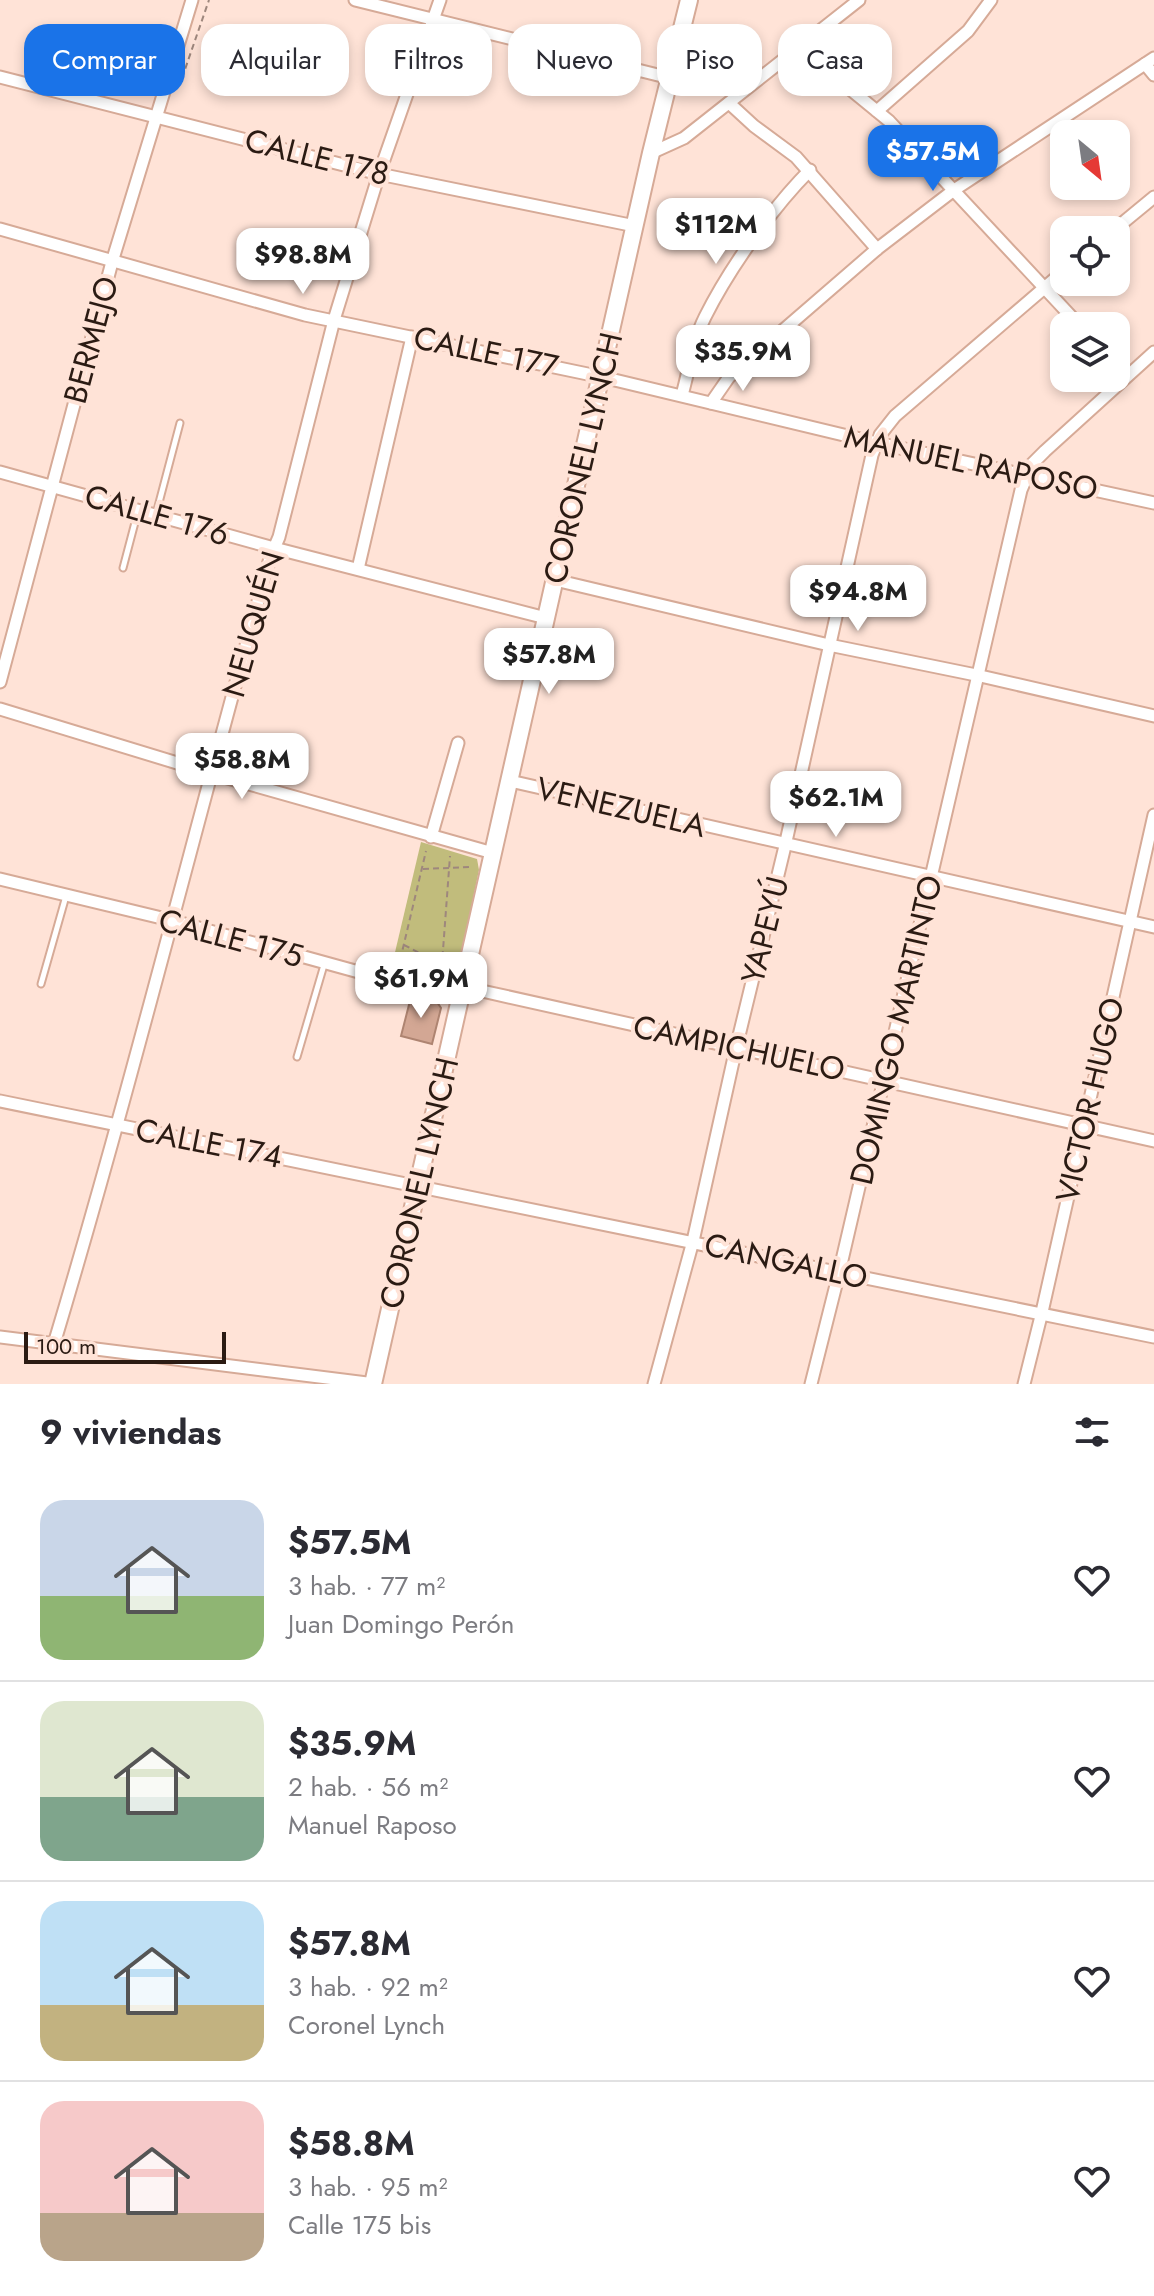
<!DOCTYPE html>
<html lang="es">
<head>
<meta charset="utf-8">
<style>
	body { margin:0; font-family:Jost,sans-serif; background:#f7f7f7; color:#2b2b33; height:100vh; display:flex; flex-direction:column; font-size:30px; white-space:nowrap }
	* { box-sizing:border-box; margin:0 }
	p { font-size:26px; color:#7c7c81 }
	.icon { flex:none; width:44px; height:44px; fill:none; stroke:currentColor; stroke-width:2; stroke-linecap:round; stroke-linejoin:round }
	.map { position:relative; height:1384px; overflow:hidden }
	.panel { display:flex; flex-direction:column; background:#fff; flex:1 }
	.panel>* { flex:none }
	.hud { position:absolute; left:24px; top:24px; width:1106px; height:72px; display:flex; gap:16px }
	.needle { width:52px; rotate:151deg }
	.tools { position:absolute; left:1050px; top:120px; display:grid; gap:16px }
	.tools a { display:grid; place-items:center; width:80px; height:80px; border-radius:16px; background:#fff; box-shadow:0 4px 12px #0003; font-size:40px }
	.scale { position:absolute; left:24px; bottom:20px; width:202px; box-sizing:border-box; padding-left:8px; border:4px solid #2b1b13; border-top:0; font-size:22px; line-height:28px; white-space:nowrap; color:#2b1b13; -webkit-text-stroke:6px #ffe3d7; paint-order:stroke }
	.price { position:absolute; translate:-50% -68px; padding:0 18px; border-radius:16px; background:#fff; color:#222; font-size:26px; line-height:52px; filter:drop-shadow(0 2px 4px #0008) }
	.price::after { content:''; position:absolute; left:50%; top:48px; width:24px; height:18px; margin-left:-12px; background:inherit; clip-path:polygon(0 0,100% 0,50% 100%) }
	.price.active { background:#1a73e8; color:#fff }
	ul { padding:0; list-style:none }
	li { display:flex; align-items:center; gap:24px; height:200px; padding:0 40px }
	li+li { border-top:2px solid #e1e1e2 }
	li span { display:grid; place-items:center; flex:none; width:224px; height:160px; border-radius:24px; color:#555 }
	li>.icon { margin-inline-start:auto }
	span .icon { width:96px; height:96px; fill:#fffc; stroke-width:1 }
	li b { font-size:34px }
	h2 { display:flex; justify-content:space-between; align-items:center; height:96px; padding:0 40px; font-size:34px }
	.chip { padding:0 28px; border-radius:24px; background:#fff; box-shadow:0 4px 12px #0003; font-size:28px; line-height:72px }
	.chip.active { background:#1a73e8; color:#fff }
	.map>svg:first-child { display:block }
	.green { fill:#c1bc7c }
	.building { fill:#d3a794; stroke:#ae8471; stroke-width:2 }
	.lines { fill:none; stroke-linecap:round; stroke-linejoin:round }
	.lane-casing { stroke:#d6aa97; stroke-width:9 }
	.street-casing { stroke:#d6aa97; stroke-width:15 }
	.secondary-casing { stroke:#d6aa97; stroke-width:20 }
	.path { stroke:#9e877d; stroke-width:2; stroke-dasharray:6 4; stroke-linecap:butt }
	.lane { stroke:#fff; stroke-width:5 }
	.street { stroke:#fff; stroke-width:11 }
	.secondary { stroke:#fff; stroke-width:16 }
	.labels { text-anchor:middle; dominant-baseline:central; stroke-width:8; stroke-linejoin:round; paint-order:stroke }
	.street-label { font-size:32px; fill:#2b1b13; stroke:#ffe3d7 }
</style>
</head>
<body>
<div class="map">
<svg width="1154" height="1384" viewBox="0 0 1154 1384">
	<rect width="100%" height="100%" fill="#ffe3d7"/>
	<polygon class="green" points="421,842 477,859 479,870 456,981 392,965"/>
	<polygon class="building" points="411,997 437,1002 441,1008 432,1044 401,1036"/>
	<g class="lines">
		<defs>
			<g id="lane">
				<polyline points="156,514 180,423"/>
				<polyline points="123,568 138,511"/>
				<polyline points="41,984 66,896"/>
				<polyline points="297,1057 324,965"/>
			</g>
			<g id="street">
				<polyline points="355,0 670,78"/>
				<polyline points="803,46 834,76 889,121 1080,326"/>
				<polyline points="1145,64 1154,75"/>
				<polyline points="0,77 379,174 635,226"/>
				<polyline points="729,103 754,126 796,157 877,249"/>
				<polyline points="877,111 968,31 991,0"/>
				<polyline points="651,153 684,138 859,0"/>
				<polyline points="0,229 305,315 602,377 877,443 1154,503"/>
				<polyline points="1114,230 1154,197"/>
				<polyline points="1116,364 1127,376"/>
				<path d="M682 395C689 370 693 341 705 317 729 269 772 208 810 170"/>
				<polyline points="711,403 729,377 877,249 954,190 1154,58"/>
				<polyline points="0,472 274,548 546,618"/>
				<polyline points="358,569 412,337"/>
				<polyline points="555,580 829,645 976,675 1154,716"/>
				<polyline points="0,682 112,262 192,0"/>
				<polyline points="0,709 210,773 493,853"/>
				<polyline points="510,781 1154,927"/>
				<polyline points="431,837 458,743"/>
				<polyline points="0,879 170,920 395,982 441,991 482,991 1154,1141"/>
				<polyline points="0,1101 1154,1337"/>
				<polyline points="0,1337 375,1384"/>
				<path d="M54 1344C132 1084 197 820 270 558L279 537 334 320 379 174 440 0"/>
				<polyline points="654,1384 693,1241 736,1048 785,846 872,455 880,435 895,416 1064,271"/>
				<polyline points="811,1384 839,1273 1021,490 1032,464 1045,451 1154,352"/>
				<polyline points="1024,1384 1042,1312 1154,815"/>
			</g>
			<polyline id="secondary" points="373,1384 651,153 689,0"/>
		</defs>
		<use href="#lane" class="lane-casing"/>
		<use href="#street" class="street-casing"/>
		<use href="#secondary" class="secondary-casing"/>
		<g class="path">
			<polyline points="182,78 209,0"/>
			<polyline points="423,869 472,867"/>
			<polyline points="404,945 451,969"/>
			<polyline points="398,969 426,851"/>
			<polyline points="441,977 450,856"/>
		</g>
		<use href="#lane" class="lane"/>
		<use href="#street" class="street"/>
		<use href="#secondary" class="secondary"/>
	</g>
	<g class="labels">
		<g class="street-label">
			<text transform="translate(317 157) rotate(14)">CALLE 178</text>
			<text transform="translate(91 340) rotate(-75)">BERMEJO</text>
			<text transform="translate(486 352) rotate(12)">CALLE 177</text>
			<text transform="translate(583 458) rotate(-77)">CORONEL LYNCH</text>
			<text transform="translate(971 463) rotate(12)">MANUEL RAPOSO</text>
			<text transform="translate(157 515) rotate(16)">CALLE 176</text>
			<text transform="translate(253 624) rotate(-74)">NEUQUÉN</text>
			<text transform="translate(621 807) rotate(13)">VENEZUELA</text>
			<text transform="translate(765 930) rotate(-76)">YAPEYÚ</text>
			<text transform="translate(231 938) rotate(15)">CALLE 175</text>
			<text transform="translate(896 1030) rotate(-77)">DOMINGO MARTINTO</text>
			<text transform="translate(739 1048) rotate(12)">CAMPICHUELO</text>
			<text transform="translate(1090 1100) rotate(-77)">VICTOR HUGO</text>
			<text transform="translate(209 1143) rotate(11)">CALLE 174</text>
			<text transform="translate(419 1183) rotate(-77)">CORONEL LYNCH</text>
			<text transform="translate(786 1261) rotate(12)">CANGALLO</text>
		</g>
	</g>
</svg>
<div class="tools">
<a><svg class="needle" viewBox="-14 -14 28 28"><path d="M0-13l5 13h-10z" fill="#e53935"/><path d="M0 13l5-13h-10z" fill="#7c7c81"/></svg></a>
<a><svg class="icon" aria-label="locate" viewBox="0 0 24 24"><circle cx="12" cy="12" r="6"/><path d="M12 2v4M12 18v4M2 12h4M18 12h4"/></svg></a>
<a><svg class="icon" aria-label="layers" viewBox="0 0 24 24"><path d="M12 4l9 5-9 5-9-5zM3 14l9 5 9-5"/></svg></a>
</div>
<div class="scale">100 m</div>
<b class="price active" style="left:933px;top:193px">$57.5M</b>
<b class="price" style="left:716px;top:266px">$112M</b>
<b class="price" style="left:303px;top:296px">$98.8M</b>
<b class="price" style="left:743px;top:393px">$35.9M</b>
<b class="price" style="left:858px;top:633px">$94.8M</b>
<b class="price" style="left:549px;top:696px">$57.8M</b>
<b class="price" style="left:242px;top:801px">$58.8M</b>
<b class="price" style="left:836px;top:839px">$62.1M</b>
<b class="price" style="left:421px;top:1020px">$61.9M</b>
<div class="hud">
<a class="chip active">Comprar</a>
<a class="chip">Alquilar</a>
<a class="chip">Filtros</a>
<a class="chip">Nuevo</a>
<a class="chip">Piso</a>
<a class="chip">Casa</a>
</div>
</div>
<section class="panel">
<h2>9 viviendas<svg class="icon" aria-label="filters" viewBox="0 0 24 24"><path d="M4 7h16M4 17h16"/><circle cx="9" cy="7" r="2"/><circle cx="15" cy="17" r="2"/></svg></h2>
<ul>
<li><span style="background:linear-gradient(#c9d6e8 60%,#8fb573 0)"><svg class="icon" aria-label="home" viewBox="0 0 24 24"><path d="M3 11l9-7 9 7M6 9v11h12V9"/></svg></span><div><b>$57.5M</b><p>3 hab. · 77 m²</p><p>Juan Domingo Perón</p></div><svg class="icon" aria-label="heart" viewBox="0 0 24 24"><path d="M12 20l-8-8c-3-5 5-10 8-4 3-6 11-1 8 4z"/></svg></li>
<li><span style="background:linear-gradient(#dfe7d0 60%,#7fa58c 0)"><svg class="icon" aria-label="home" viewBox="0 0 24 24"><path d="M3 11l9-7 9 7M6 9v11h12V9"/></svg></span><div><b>$35.9M</b><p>2 hab. · 56 m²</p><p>Manuel Raposo</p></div><svg class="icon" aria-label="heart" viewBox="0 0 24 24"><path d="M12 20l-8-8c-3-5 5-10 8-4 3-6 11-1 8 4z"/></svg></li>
<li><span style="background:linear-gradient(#bfe0f5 65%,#c2b280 0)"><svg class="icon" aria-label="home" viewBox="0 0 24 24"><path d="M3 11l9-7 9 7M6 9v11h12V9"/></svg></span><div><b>$57.8M</b><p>3 hab. · 92 m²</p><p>Coronel Lynch</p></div><svg class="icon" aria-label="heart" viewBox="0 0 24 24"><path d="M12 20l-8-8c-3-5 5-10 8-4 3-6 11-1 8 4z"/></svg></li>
<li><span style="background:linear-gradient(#f6c9c9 70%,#b9a48a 0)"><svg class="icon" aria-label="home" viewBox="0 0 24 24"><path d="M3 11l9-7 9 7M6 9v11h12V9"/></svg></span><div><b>$58.8M</b><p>3 hab. · 95 m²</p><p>Calle 175 bis</p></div><svg class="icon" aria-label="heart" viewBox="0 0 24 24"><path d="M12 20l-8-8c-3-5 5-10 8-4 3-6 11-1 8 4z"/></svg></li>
</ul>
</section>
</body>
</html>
